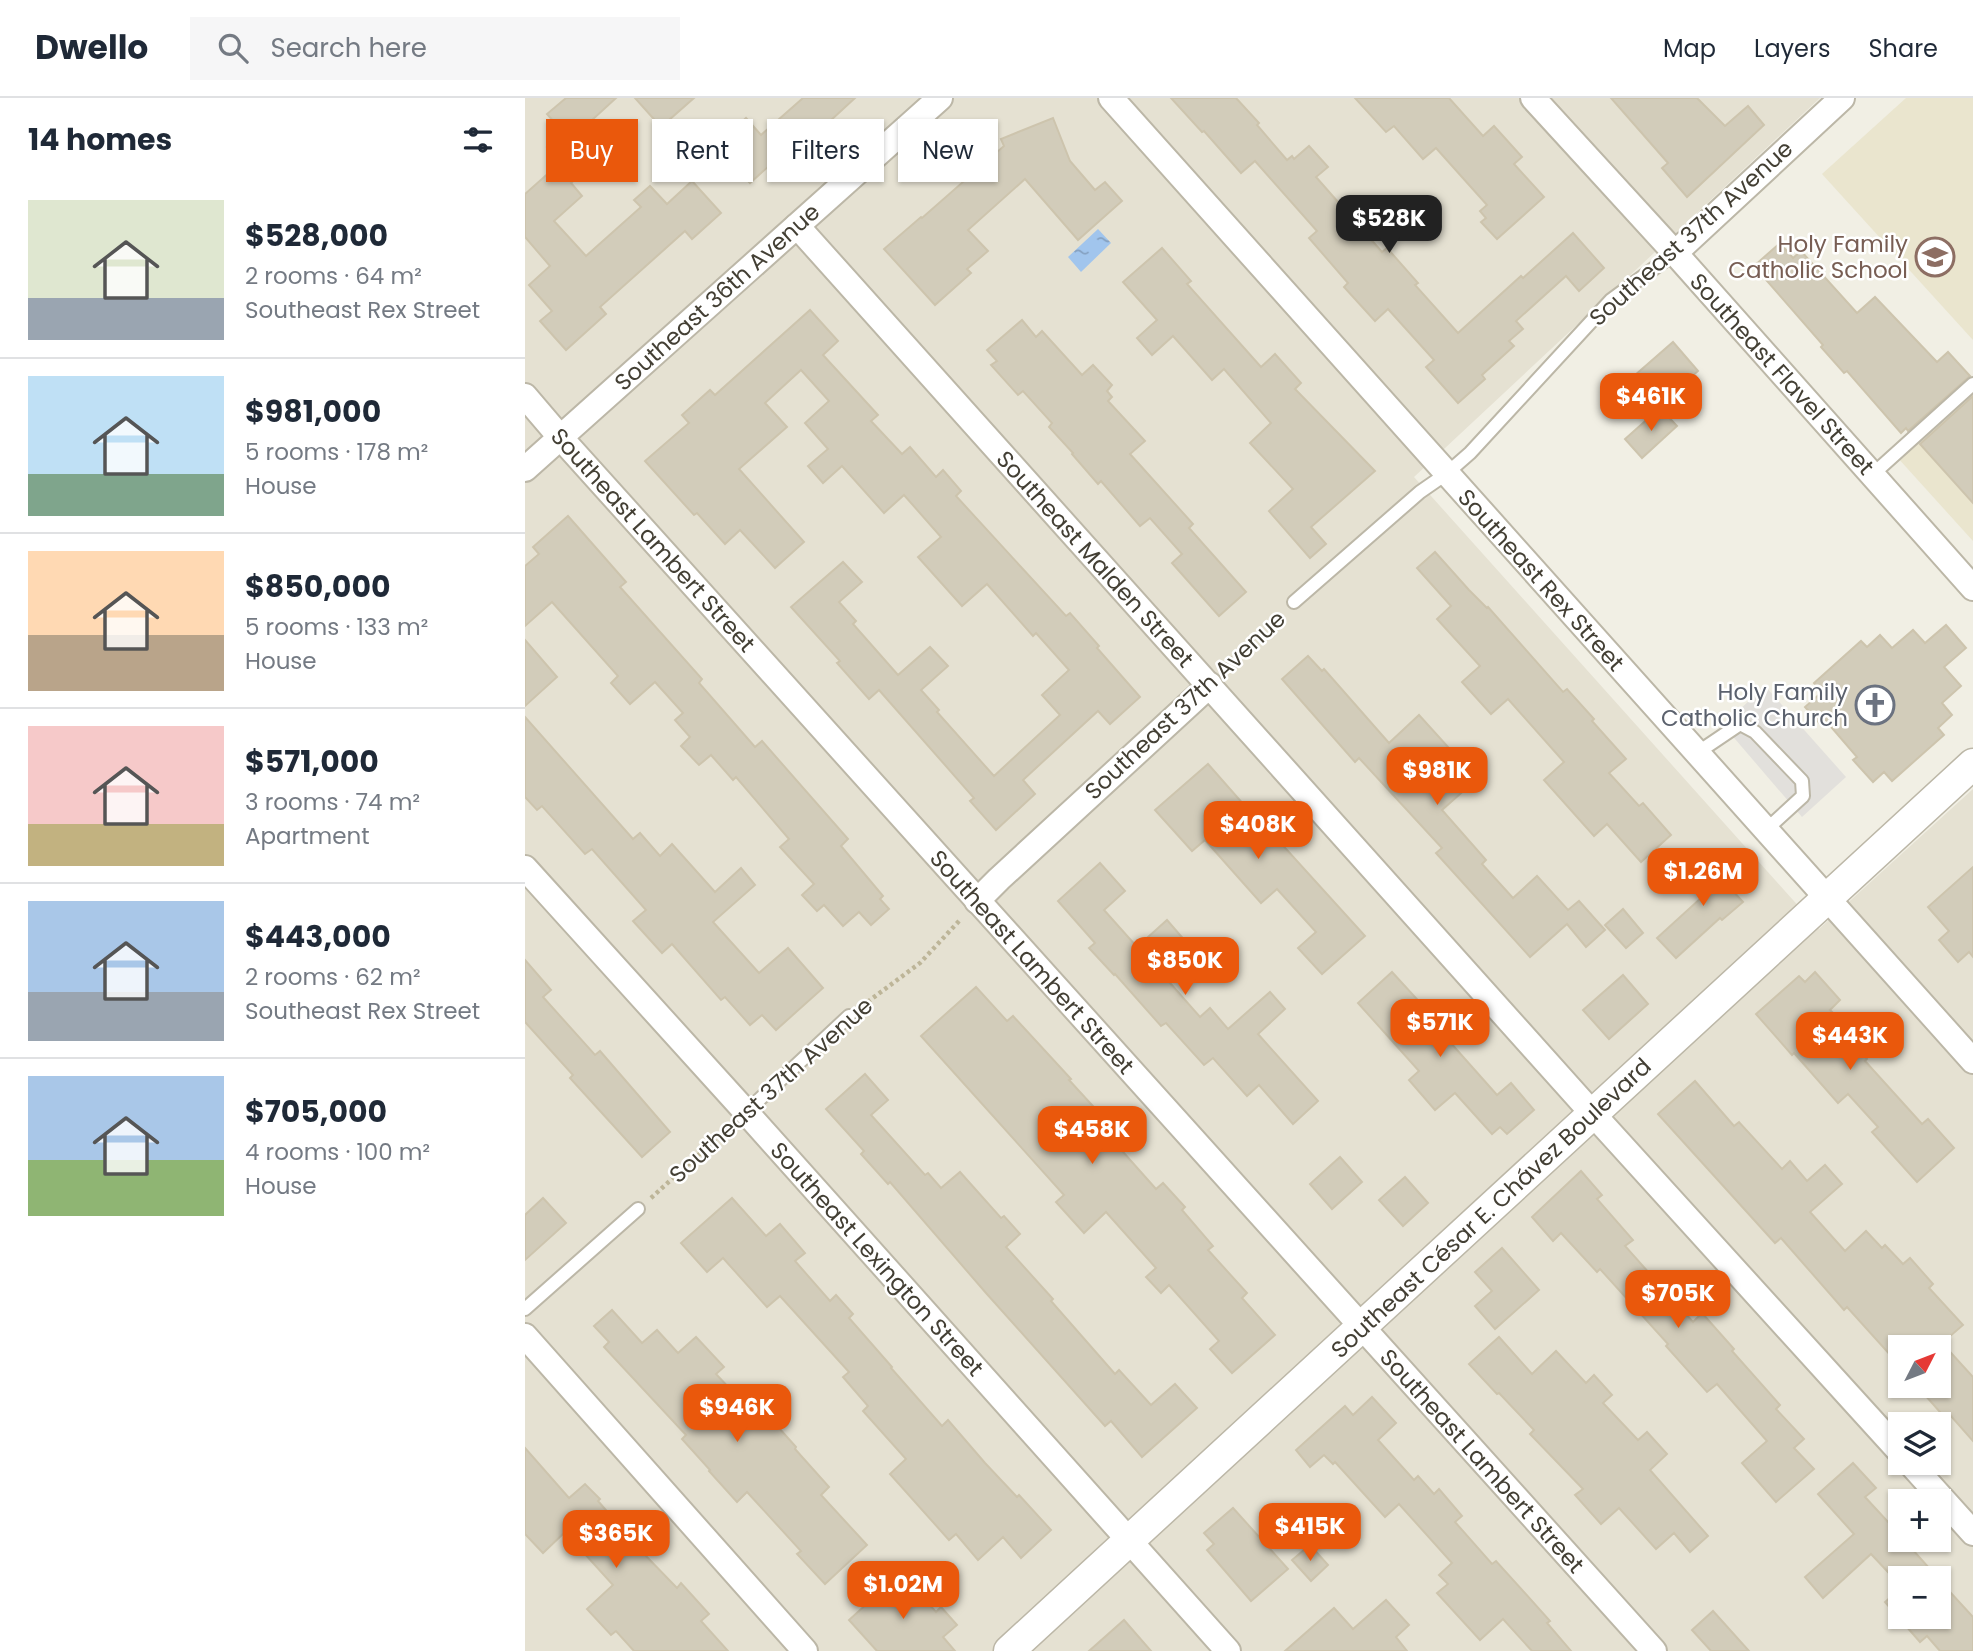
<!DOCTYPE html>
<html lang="en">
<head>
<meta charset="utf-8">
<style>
	body { margin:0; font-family:Poppins,sans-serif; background:#f6f6f7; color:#1f2937; height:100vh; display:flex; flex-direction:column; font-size:26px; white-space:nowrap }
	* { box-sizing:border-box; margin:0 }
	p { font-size:23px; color:#747a83 }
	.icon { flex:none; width:38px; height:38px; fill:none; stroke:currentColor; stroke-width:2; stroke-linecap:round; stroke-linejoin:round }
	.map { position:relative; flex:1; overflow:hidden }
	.sheet { display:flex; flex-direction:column; background:#fff; width:525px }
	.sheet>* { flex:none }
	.banner { position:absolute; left:21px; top:21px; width:665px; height:63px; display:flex; gap:14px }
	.needle { width:46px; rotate:48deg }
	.controls { position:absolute; left:1363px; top:1237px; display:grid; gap:14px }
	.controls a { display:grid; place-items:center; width:63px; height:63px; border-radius:0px; background:#fff; box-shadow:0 2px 5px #0004; font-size:35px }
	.price { position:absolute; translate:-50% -60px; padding:0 16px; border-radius:14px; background:#ea580c; color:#fff; font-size:23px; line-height:46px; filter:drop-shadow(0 2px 4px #0008) }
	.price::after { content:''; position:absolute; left:50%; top:42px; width:21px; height:16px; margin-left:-10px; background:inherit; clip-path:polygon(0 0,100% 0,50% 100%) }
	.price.current { background:#222; color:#fff }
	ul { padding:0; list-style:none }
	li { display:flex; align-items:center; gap:21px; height:175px; padding:0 28px }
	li+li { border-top:2px solid #e0e1e3 }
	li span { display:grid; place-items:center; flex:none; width:196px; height:140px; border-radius:0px; color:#555 }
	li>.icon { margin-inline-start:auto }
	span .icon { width:84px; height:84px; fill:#fffc; stroke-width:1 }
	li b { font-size:30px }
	h2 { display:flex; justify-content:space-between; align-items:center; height:84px; padding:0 28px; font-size:30px }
	.pill { padding:0 24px; border-radius:0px; background:#fff; box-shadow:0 2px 5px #0004; font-size:24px; line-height:63px }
	.pill.current { background:#ea580c; color:#fff }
	header { display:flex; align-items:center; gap:42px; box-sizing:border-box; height:98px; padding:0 35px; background:#fff; border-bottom:2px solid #e0e1e3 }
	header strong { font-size:33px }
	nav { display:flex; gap:38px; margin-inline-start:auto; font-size:24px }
	.search { width:490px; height:63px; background:#f6f6f7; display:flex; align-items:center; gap:18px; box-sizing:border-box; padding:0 24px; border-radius:0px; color:#747a83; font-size:26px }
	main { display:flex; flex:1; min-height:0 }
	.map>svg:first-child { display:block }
	.residential { fill:#e5e1d2; fill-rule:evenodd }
	.education { fill:#eae5ce }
	.parking { fill:#e2e0dc }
	.water { fill:url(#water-ripples) }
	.building { fill:#d2ccba; stroke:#cdc4ad; stroke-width:2 }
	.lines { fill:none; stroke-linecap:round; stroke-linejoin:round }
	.service-casing { stroke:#bcb7a7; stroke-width:16 }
	.minor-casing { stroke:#bcb7a7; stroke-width:28 }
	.tertiary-casing { stroke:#bcb7a7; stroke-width:33 }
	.path { stroke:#bdb598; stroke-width:4.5; stroke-dasharray:3.5 3.5; stroke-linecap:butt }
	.service { stroke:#fff; stroke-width:12 }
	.minor { stroke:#fff; stroke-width:24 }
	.tertiary { stroke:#fff; stroke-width:30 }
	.labels { text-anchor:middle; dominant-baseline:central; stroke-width:5; stroke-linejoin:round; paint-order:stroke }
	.street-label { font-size:23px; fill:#433f34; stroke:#fff }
	.education-label { font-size:23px; fill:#785e54; stroke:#fff; text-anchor:end }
	.worship-label { font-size:23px; fill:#5b616d; stroke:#fff; text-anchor:end }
</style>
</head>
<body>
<header>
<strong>Dwello</strong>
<div class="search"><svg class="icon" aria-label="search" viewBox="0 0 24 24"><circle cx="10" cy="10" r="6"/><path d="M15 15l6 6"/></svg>Search here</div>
<nav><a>Map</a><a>Layers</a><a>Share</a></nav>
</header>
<main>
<section class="sheet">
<h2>14 homes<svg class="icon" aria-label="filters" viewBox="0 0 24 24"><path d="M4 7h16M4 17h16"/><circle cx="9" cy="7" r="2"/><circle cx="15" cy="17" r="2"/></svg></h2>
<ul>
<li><span style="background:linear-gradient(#dfe7d0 70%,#9aa5b1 0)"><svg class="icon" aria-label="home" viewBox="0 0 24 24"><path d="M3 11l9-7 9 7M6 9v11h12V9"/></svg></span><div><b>$528,000</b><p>2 rooms · 64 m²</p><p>Southeast Rex Street</p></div></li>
<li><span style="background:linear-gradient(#bfe0f5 70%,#7fa58c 0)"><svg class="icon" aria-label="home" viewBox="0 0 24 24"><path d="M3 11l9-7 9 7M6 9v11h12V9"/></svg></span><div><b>$981,000</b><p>5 rooms · 178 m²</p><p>House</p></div></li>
<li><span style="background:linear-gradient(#ffd9b3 60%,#b9a48a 0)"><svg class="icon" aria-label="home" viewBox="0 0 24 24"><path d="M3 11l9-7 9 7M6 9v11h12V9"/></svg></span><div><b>$850,000</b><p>5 rooms · 133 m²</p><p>House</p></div></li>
<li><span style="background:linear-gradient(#f6c9c9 70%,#c2b280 0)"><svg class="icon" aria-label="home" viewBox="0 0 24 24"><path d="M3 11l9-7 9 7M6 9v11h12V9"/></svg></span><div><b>$571,000</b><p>3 rooms · 74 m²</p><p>Apartment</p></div></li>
<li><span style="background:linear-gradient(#a9c7e8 65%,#9aa5b1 0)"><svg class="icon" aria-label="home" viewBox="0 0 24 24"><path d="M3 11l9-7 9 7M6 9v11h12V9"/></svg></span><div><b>$443,000</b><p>2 rooms · 62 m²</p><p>Southeast Rex Street</p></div></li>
<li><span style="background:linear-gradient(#a9c7e8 60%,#8fb573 0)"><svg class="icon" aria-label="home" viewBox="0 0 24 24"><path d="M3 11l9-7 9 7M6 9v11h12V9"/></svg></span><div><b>$705,000</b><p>4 rooms · 100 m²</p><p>House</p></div></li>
</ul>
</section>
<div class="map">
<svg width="1448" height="1553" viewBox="0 0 1448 1553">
	<defs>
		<pattern id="water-ripples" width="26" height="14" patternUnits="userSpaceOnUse" patternTransform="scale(1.75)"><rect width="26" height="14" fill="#a1c5ed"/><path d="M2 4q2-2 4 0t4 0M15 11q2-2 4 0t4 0" fill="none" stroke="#85a1c1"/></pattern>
	</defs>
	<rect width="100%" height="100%" fill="#f1efe4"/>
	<path class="residential" d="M0 0H1295L889 379 1294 831 1448 691V1553H0ZM1376 1250H1414V1288H1376ZM1376 1326H1414V1365H1376ZM1376 1404H1414V1442H1376ZM1376 1480H1414V1519H1376Z"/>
	<g class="education">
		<polygon points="1381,0 1448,0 1448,242 1297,76"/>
		<polygon points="1448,289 1448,443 1372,359"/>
	</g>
	<polygon class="parking" points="1240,588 1321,679 1277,719 1198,627"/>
	<polygon class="water" points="573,131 586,145 556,174 543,159"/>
	<g class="building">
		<polygon points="41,0 91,0 55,33 76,57 46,85 57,98 29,123 61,158 116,109 109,102 125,88 142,106 167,83 196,115 167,141 160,133 75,209 81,216 41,252 15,223 27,213 4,187 25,168 0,139 0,96 36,64 22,49 38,34 22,16"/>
		<polygon points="110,0 169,0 136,29"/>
		<polygon points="278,0 330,0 279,47 274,41 225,85 191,48 221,20 236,37"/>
		<polygon points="646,0 711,0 734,25 732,27 762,62 767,58 769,61 784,48 803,69 791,79 857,154 862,150 893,185 890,187 933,235 996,178 998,180 1048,135 1079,170 1054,193 1041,178 991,223 998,231 984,243 989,248 957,277 960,281 933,305 901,269 909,262 863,211 850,223 819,189 823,185 784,140 792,133 730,63 716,75 679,33 677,34"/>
		<polygon points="830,0 924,0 958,38 969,28 997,59 989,66 1019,99 972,141 956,124 961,120 955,113 962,107 911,50 898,61 869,28 861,34"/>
		<polygon points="1086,0 1172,0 1200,28 1223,8 1239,27 1162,99 1137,70 1143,65"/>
		<polygon points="528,20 545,63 570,92 580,84 597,103 553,142 500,81 443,132 463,153 442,171 446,175 410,207 359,151 396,119 397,120 479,48 476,41"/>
		<polygon points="1255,145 1268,160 1276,153 1332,215 1350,199 1412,264 1423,254 1445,278 1383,333 1381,330 1376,335 1322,273 1319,275 1296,249 1298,247 1229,168"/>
		<polygon points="637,150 666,183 662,186 736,269 750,256 776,285 770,291 850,373 786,429 801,446 785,460 744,413 768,391 725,345 746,325 699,271 687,282 648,238 627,257 612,240 632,222 598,184"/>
		<polygon points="285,212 313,243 298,257 353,317 346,323 377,356 385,349 411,379 418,372 436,393 431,398 541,518 545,515 574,548 572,550 615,599 585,626 573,613 524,658 498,682 510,696 471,732 445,703 449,700 354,592 344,601 312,565 315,563 266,509 318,464 337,484 314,504 331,523 328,526 373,577 405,549 423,568 396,592 414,612 412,614 469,678 535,617 517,597 544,572 511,535 508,538 462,486 437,508 393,459 416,439 379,397 359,415 317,368 298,385 283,368 303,351 280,325 304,303 276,272 240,305 262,329 214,371 279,444 250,470 215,432 200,446 172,415 169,417 120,363 164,325 157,317 185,292 190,297"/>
		<polygon points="497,222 511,239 517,233 557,277 568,267 587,287 582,293 587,299 583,303 620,343 605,356 668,426 664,430 721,494 694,518 647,465 657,456 625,420 615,428 576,383 573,386 547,356 548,355 524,329 527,325 498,293 493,297 466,267 472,263 462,252"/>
		<polygon points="1148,244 1173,273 1120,320 1094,291"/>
		<polygon points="1448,298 1448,405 1395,346"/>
		<polygon points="1135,310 1152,328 1117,360 1100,341"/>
		<polygon points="43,418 101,484 95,489 177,581 174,585 230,649 237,643 323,741 316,748 358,798 355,801 364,811 346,827 334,814 318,828 299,807 292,813 277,797 289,786 255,749 264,741 211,679 208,682 186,657 174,667 156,648 165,639 150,622 158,615 130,584 105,606 86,585 93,578 27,504 0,528 0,468 14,456 8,449"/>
		<polygon points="910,454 944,492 962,510 963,509 1038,594 1042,591 1069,621 1067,623 1101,661 1084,675 1114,708 1118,705 1146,737 1116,764 1082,726 1069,738 1019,682 1039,664 983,601 966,616 937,584 955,568 912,521 926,508 892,470"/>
		<polygon points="1421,527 1441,550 1419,569 1436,588 1417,605 1427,617 1413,630 1419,637 1367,683 1359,674 1348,684 1328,662 1332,659 1301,623 1296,627 1280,609 1297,594 1289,585 1336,543 1342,549 1355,537 1367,550 1388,532 1400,545"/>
		<polygon points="0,542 32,579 0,608"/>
		<polygon points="783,558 797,573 799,571 864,645 894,617 952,681 917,712 961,762 957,766 988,800 1012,778 1043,812 1054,803 1080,832 1061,849 1042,826 1005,859 911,755 917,750 834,660 830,664 757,581"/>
		<polygon points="0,619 108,741 115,735 135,758 147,746 190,794 216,770 230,787 188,824 234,875 263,850 298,890 251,932 237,917 225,927 200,899 196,902 147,846 137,855 108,823 121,812 67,751 60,756 17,708 12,712 0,699"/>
		<polygon points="683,666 741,732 742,730 840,838 797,876 773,850 791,834 752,791 736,805 680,742 667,753 630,712"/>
		<polygon points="1184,764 1190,770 1195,765 1213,785 1206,791 1218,804 1197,822 1195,820 1151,860 1132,840 1176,800 1162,783"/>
		<polygon points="575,765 600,793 579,812 612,849 642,822 674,859 645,885 675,919 685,910 703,931 745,894 760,911 733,936 793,1003 768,1026 734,987 722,998 688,960 679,967 641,925 636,928 590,876 589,877 564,850 570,845 533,803"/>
		<polygon points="1448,769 1448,859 1444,854 1433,864 1414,842 1424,833 1403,809"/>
		<polygon points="1098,811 1118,835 1101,850 1080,827"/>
		<polygon points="0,862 26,892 18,899 70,957 75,953 145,1034 117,1059 45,980 48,977 0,924"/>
		<polygon points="867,874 911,922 908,925 972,997 986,985 1009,1012 982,1036 975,1029 967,1036 930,995 910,1012 884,982 894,973 833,905"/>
		<polygon points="1290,874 1315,902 1305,912 1311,918 1307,921 1342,961 1340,963 1397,1026 1403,1021 1429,1050 1392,1084 1347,1034 1353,1029 1323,996 1313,1005 1269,955 1267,957 1231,916 1274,878 1280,884"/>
		<polygon points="1098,877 1123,906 1084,941 1058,912"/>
		<polygon points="451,889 482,923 488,918 546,981 544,982 588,1030 582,1036 631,1091 638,1085 660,1109 657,1112 688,1148 683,1152 722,1195 717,1200 750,1237 707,1275 685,1251 694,1243 644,1187 636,1195 621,1179 631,1170 581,1114 559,1135 531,1104 539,1097 396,938"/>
		<polygon points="340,976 363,1002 346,1017 400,1077 403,1075 416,1090 435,1074 476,1120 479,1118 495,1136 481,1149 528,1201 526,1203 590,1276 594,1272 626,1307 650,1286 672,1310 617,1359 586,1323 580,1328 461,1195 365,1084 363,1086 336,1056 339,1053 301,1011"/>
		<polygon points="1170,983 1209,1028 1214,1024 1257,1071 1265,1063 1282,1083 1300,1067 1317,1086 1285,1114 1320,1153 1341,1133 1357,1150 1360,1147 1378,1166 1385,1160 1408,1186 1404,1190 1438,1227 1417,1245 1448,1279 1448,1343 1426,1318 1422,1322 1392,1288 1414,1288 1414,1250 1376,1250 1376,1269 1322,1209 1319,1212 1256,1140 1250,1145 1133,1016"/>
		<polygon points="815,1059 837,1084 807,1111 785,1086"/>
		<polygon points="1056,1073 1077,1097 1072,1101 1108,1142 1100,1148 1168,1224 1177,1215 1209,1251 1207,1253 1255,1307 1251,1311 1279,1341 1269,1350 1289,1371 1251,1404 1217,1365 1242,1343 1192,1286 1182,1294 1141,1248 1143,1246 1075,1171 1072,1174 1036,1135 1028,1143 1007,1119"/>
		<polygon points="880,1079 903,1105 878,1128 854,1102"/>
		<polygon points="18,1100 41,1125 0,1162 0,1117"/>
		<polygon points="207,1100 241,1138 255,1126 280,1155 270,1163 305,1203 311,1197 328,1216 324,1220 367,1269 366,1270 417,1328 423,1322 460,1365 492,1399 494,1397 526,1432 496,1460 478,1439 453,1462 431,1436 424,1442 365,1376 381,1361 338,1313 343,1308 318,1279 324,1274 255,1198 242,1209 198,1160 182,1174 156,1145"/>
		<polygon points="977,1150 1014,1192 970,1231 950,1208 967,1193 950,1174"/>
		<polygon points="87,1212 117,1245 132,1232 153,1255 171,1239 199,1269 191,1276 237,1325 244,1319 271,1349 270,1351 304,1389 296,1397 342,1447 300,1486 272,1456 276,1453 222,1394 212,1404 184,1373 185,1372 157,1341 161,1337 79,1249 84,1244 69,1228"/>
		<polygon points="974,1239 1007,1276 1031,1253 1061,1285 1069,1277 1087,1297 1078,1305 1113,1342 1122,1334 1142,1356 1125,1372 1183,1438 1165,1454 1149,1435 1131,1451 1094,1410 1076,1426 1050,1397 1058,1391 1005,1336 1009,1332 974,1295 972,1296 944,1266"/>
		<polygon points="847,1299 871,1325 853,1342 889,1382 893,1378 909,1396 914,1391 937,1418 930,1424 967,1466 971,1463 1025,1523 1022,1525 1046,1553 1007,1553 978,1521 955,1542 912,1495 923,1486 914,1477 927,1465 874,1406 860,1419 810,1364 808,1366 799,1357 785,1369 771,1352 820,1308 828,1317"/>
		<polygon points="0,1350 44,1400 60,1386 75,1401 73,1403 120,1457 152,1490 156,1485 184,1516 176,1523 203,1553 109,1553 91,1533 86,1537 62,1511 88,1487 40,1434 18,1455 0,1436"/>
		<polygon points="1328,1365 1351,1390 1340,1399 1376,1438 1376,1442 1379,1442 1413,1480 1376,1480 1376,1488 1346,1456 1298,1500 1280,1479 1329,1436 1293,1396"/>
		<polygon points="708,1410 763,1471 726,1503 682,1452 689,1446 679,1435"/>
		<polygon points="785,1447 803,1467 786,1483 767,1462"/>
		<polygon points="376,1475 411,1514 416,1509 432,1527 418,1539 430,1553 352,1553 324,1522"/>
		<polygon points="1414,1482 1448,1519 1448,1553 1415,1553 1402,1538 1395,1544 1360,1504 1376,1490 1376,1519 1414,1519"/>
		<polygon points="861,1502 884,1527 871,1539 882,1553 760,1553 809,1510 828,1531"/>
		<polygon points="1188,1513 1224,1553 1186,1553 1167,1532"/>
		<polygon points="599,1522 626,1553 564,1553"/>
	</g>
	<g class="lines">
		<defs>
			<g id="service">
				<polyline points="1347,377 1448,286"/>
				<polyline points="769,504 895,394 921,376 945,355 1086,202 1150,155"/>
				<polyline points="1172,655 1215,626 1230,634 1277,683 1278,698 1241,732"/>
				<polyline points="221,1014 324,918"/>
				<polyline points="0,1211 113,1111"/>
			</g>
			<g id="minor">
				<polyline points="586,0 1448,963"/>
				<polyline points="1008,0 1150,155 1448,490"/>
				<polyline points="272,128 1068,1016 1376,1355"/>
				<polyline points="1150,155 1317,0"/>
				<polyline points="0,298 35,339 1129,1553"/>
				<polyline points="0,371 415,0"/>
				<polyline points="0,770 221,1014 703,1553"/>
				<polyline points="452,803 474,781 685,587"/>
				<polyline points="0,1238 280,1553"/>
				<polyline points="1385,1365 1448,1435"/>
			</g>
			<polyline id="tertiary" points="484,1553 1448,666"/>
		</defs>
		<use href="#service" class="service-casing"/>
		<use href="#minor" class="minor-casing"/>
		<use href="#tertiary" class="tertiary-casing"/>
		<g class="path">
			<polyline points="700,567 755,517"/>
			<polyline points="337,908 395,865 435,822"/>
			<polyline points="126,1100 202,1031"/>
		</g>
		<use href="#service" class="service"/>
		<use href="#minor" class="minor"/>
		<use href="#tertiary" class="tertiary"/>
	</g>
	<defs>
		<symbol id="school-ring" viewBox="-11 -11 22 22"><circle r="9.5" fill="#fff" stroke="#8d6e63" stroke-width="1.5"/><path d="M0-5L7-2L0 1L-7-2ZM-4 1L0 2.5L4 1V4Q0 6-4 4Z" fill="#8d6e63"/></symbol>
		<symbol id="church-ring" viewBox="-11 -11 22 22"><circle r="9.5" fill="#fff" stroke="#6b7280" stroke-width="1.5"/><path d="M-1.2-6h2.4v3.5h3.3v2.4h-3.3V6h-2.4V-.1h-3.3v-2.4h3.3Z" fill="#6b7280"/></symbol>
	</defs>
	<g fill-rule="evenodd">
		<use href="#school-ring" x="1388" y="137" width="44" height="44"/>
		<use href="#church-ring" x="1328" y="585" width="44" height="44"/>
	</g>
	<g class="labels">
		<g class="street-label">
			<text transform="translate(1166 135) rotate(-42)">Southeast 37th Avenue</text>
			<text transform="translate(192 199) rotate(-42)">Southeast 36th Avenue</text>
			<text transform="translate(1257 276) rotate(48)">Southeast Flavel Street</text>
			<text transform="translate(128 442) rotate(48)">Southeast Lambert Street</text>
			<text transform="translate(570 461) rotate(48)">Southeast Malden Street</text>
			<text transform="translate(1016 482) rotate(48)">Southeast Rex Street</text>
			<text transform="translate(660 607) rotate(-43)">Southeast 37th Avenue</text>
			<text transform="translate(507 864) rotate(48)">Southeast Lambert Street</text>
			<text transform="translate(246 992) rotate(-42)">Southeast 37th Avenue</text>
			<text transform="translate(966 1110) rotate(-43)">Southeast César E. Chávez Boulevard</text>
			<text transform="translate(352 1161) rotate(48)">Southeast Lexington Street</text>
			<text transform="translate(957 1363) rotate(48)">Southeast Lambert Street</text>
		</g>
		<g class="education-label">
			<text x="1383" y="146">Holy Family<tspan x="1383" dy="26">Catholic School</tspan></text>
		</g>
		<g class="worship-label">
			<text x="1323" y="594">Holy Family<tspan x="1323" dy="26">Catholic Church</tspan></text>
		</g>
	</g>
</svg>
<div class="controls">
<a><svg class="needle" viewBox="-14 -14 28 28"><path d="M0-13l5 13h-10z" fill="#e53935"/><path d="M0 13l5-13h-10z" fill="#747a83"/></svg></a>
<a><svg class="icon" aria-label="layers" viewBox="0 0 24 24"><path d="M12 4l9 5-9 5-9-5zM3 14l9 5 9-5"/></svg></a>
<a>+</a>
<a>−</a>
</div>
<b class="price current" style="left:864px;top:157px">$528K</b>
<b class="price" style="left:1126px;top:335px">$461K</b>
<b class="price" style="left:912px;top:709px">$981K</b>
<b class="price" style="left:733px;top:763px">$408K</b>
<b class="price" style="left:1178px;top:810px">$1.26M</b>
<b class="price" style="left:660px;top:899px">$850K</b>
<b class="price" style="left:915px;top:961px">$571K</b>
<b class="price" style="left:1325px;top:974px">$443K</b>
<b class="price" style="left:567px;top:1068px">$458K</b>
<b class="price" style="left:1153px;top:1232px">$705K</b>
<b class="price" style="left:212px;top:1346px">$946K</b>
<b class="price" style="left:785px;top:1465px">$415K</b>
<b class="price" style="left:91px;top:1472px">$365K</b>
<b class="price" style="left:378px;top:1523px">$1.02M</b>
<div class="banner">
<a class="pill current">Buy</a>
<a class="pill">Rent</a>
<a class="pill">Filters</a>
<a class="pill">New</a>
</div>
</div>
</main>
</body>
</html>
